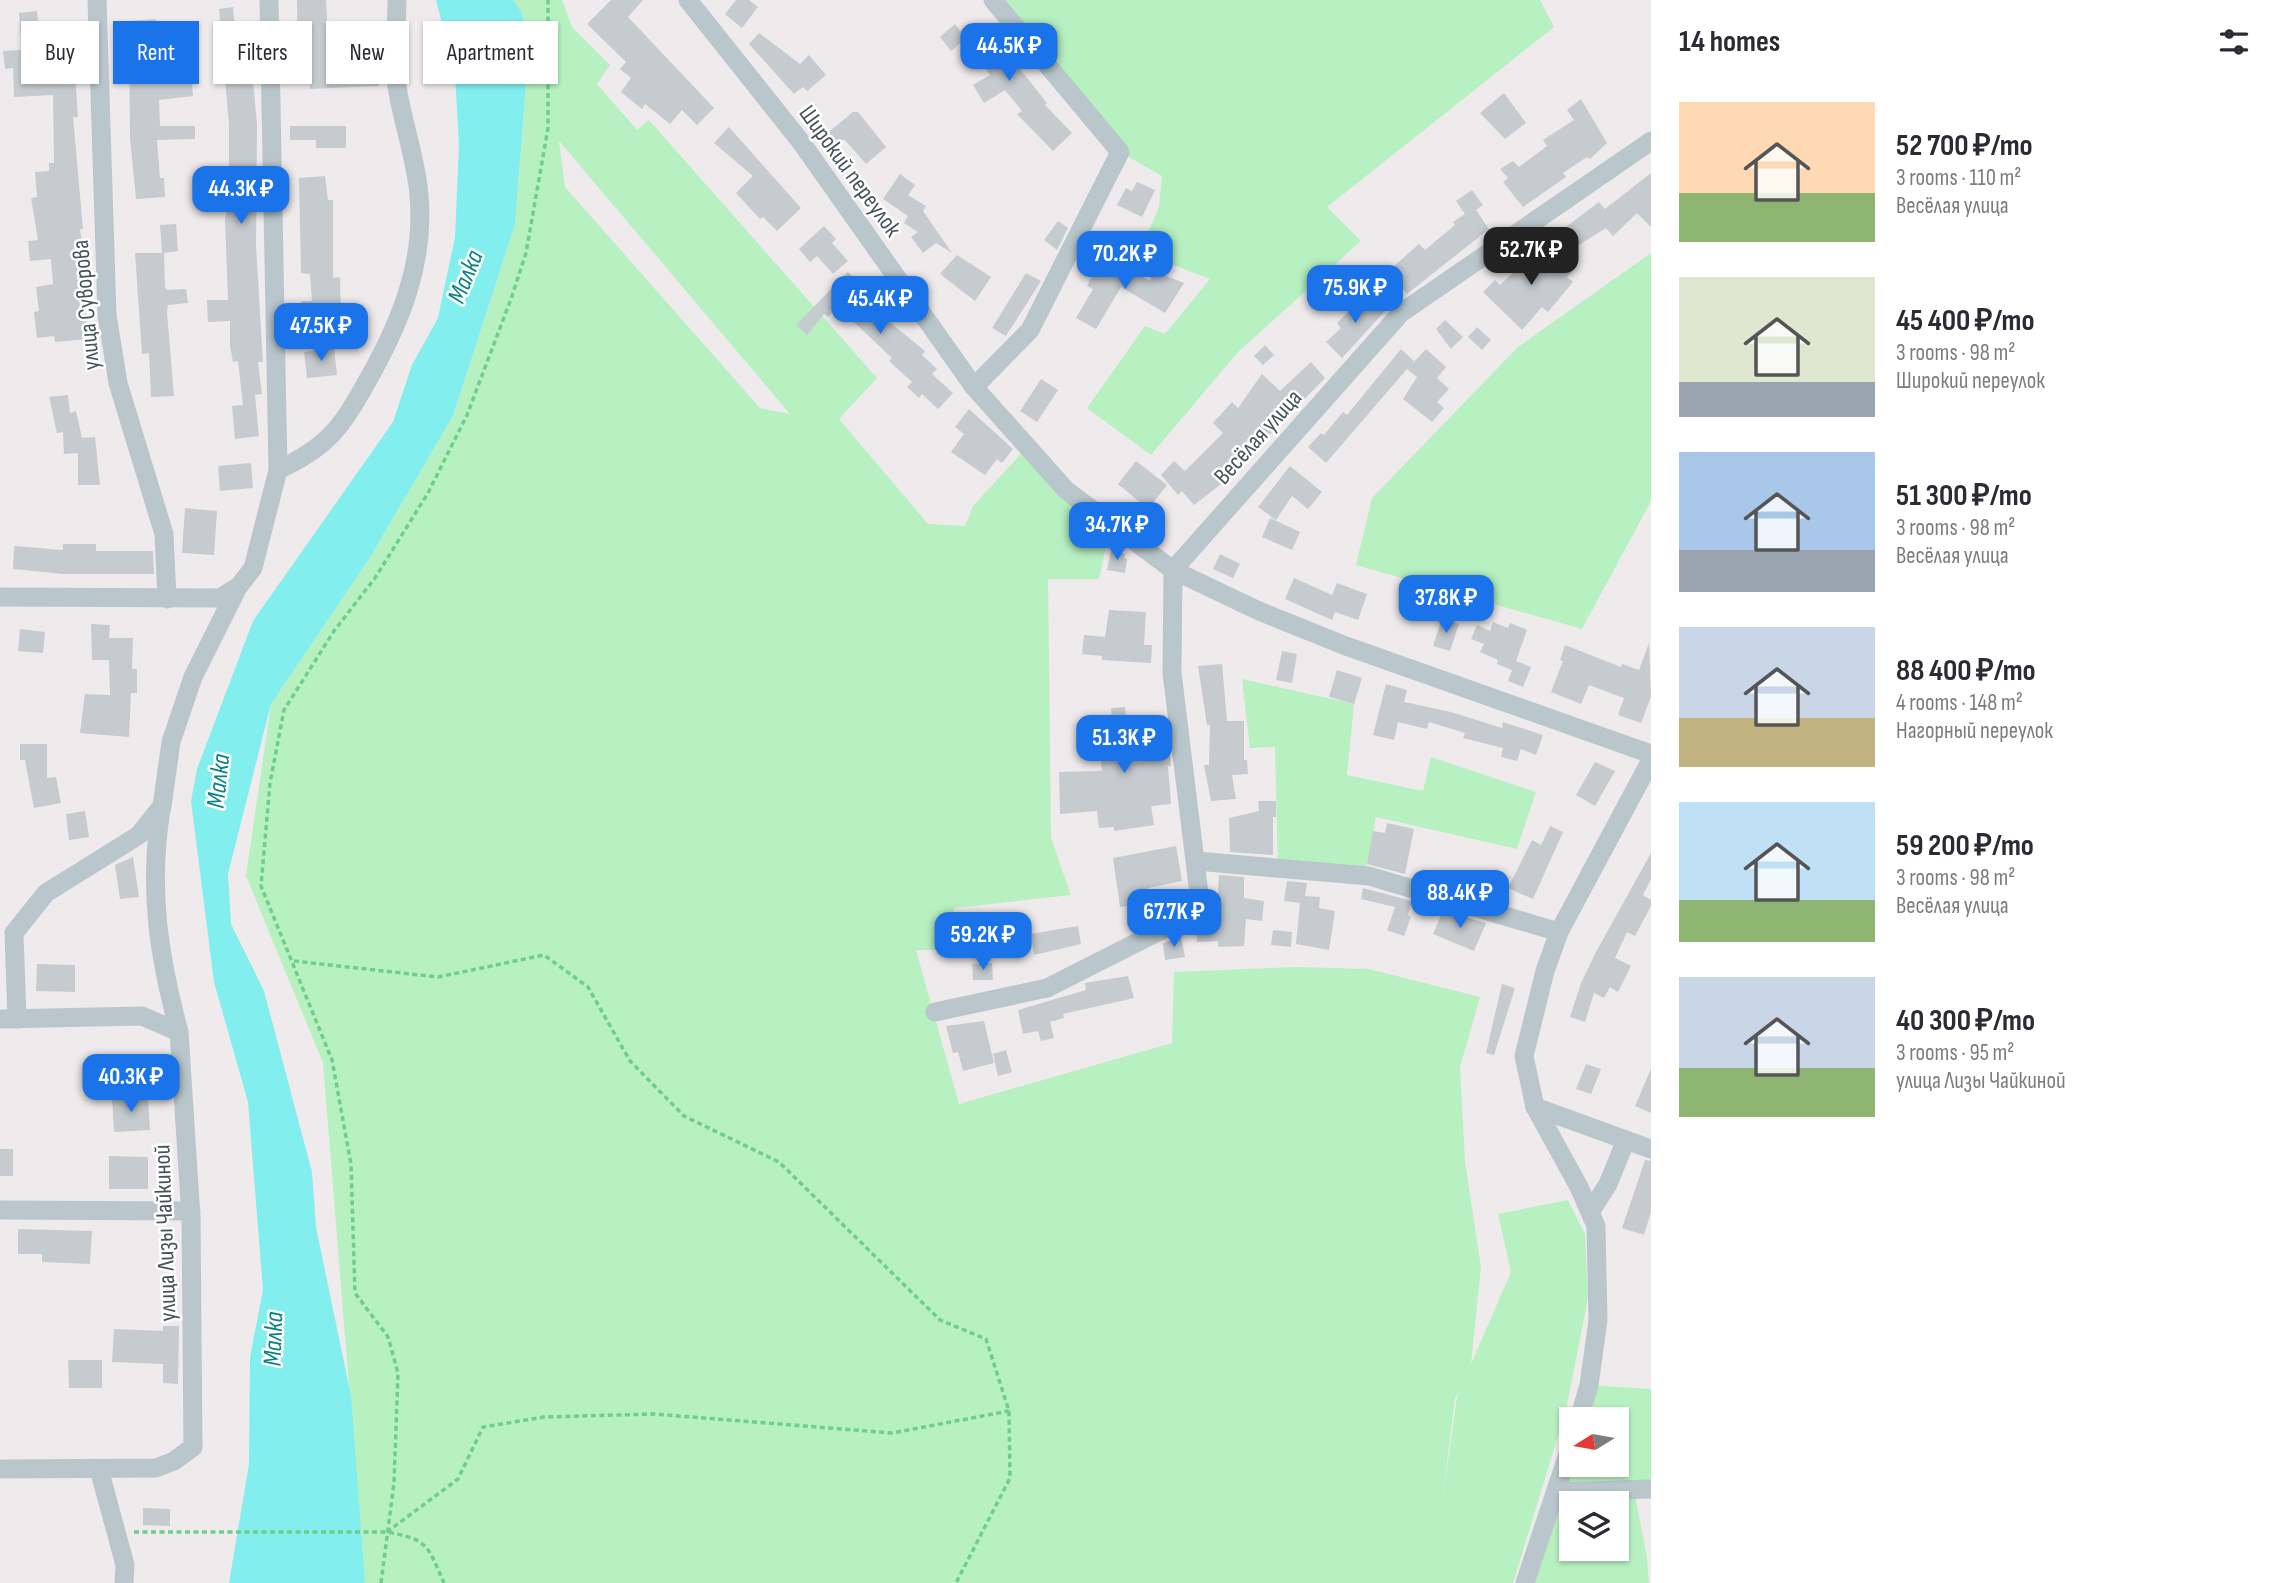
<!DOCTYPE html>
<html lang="en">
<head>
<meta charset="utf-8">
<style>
	body { margin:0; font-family:"Sofia Sans Condensed",sans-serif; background:#f2f2f3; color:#2b2b33; height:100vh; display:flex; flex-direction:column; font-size:26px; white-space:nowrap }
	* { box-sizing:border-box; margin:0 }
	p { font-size:23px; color:#7c7c81 }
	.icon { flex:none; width:38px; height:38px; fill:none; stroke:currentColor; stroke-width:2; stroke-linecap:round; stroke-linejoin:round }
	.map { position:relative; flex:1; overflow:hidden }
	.sheet { display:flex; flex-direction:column; background:#fff; width:630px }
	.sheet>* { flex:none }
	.guide { position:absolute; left:21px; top:21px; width:665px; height:63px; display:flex; gap:14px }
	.needle { width:46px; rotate:259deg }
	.controls { position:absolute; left:1559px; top:1407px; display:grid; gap:14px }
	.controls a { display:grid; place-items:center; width:70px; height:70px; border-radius:0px; background:#fff; box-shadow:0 2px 5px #0004; font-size:35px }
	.price { position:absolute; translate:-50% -60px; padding:0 16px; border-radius:14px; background:#1a73e8; color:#fff; font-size:23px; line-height:46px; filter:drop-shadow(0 2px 4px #0008) }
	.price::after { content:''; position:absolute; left:50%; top:42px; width:21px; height:16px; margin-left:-10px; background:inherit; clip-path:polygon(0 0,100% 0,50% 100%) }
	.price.selected { background:#222; color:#fff }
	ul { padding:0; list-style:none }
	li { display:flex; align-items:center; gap:21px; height:175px; padding:0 28px }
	li span { display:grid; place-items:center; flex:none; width:196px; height:140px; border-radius:0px; color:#555 }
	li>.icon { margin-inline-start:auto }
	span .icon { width:84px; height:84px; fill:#fffc; stroke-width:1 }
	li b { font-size:30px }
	h2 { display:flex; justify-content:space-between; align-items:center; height:84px; padding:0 28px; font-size:30px }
	.pill { padding:0 24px; border-radius:0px; background:#fff; box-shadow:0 2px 5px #0004; font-size:24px; line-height:63px }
	.pill.selected { background:#1a73e8; color:#fff }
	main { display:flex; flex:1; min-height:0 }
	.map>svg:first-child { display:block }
	.green { fill:#b7f0c1; fill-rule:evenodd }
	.water { fill:#82eeee }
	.building { fill:#c5cbcf }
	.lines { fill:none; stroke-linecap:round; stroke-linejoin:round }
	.path { stroke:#6ece8b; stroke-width:3.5; stroke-dasharray:5 3.5; stroke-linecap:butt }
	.minor { stroke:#b9c7cc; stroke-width:19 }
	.labels { text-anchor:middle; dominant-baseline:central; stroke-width:5; stroke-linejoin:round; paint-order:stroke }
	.street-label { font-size:24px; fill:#44545a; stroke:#fff }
	.water-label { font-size:26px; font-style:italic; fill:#0a8283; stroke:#fff }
</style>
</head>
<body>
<main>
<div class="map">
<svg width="1651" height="1583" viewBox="0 0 1651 1583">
	<rect width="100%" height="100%" fill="#efebec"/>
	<g class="green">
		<path d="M513 0H562L572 27 610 65 597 84 637 130 649 120 877 378 839 419 928 524 965 526 973 506 1028 446 1111 523 1099 579H1048L1051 838 1071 895 954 908 952 950H916L959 1104 1172 1043 1174 972 1297 967 1369 969 1480 997 1460 1067 1465 1162 1481 1267 1471 1364 1511 1272 1498 1214 1568 1200 1585 1234 1588 1298 1566 1410 1513 1583H365L323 1063 246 876 271 704 369 559 453 416 515 224 529 46 522 13ZM559 142H560L790 414 760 408 565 187ZM1459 1392 1457 1397 1442 1504 1455 1398Z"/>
		<polygon points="993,0 1540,0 1554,27 1327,207 1361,241 1237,353 1151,455 1087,408 1145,326 1165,334 1210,279 1139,252 1159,207 1162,176 1120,152"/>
		<polygon points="1651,253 1651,501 1582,629 1356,565 1372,498 1518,347"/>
		<polygon points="1242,679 1354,704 1347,775 1423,791 1431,757 1536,792 1517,849 1376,817 1367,865 1358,875 1278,868 1275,747 1250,748"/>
		<path d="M1589 1385 1651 1389V1489H1634L1647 1558 1649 1583H1525L1572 1465H1617V1419H1579ZM1572 1503H1617V1549H1572Z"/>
	</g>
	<polygon class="water" points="436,0 513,0 522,13 529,46 515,224 453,416 369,559 271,704 228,874 231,924 264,991 312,1172 316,1227 351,1396 365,1583 229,1583 249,1464 250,1357 263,1290 248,1102 214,982 191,801 197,769 253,621 393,422 412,365 438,318 455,237 459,145 455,74"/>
	<g class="building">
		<polygon points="297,0 326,0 330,71 378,69 379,86 310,89 308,66 298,66"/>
		<polygon points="611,0 643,0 628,17 714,108 697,125 682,110 670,124 645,104 642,109 621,92 631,78 620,69 626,62 587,24"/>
		<polygon points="736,0 749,0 758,7 742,28 725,14"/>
		<polygon points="233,7 235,28 248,27 257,124 256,246 263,362 258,362 262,394 255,395 259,436 235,439 232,406 243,405 238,361 233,362 230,346 230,321 208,322 207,300 228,300 225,219 229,202 229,124 219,9"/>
		<polygon points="37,11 38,22 79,21 79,44 73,44 78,117 73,117 83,229 80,229 89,298 85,299 88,339 55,342 54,336 37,338 34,312 39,311 36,287 53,284 51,259 30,261 28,241 38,240 31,198 37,197 35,172 49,171 49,163 54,163 53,95 14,97 13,68 5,69 3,51 22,50 19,13"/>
		<polygon points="156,19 159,52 190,50 192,84 193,96 159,100 160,126 195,126 195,139 157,140 160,178 164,178 165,197 136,199 130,138 129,21"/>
		<polygon points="969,23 978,34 990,26 999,39 997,40 1047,103 1045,105 1072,133 1053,151 1017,114 1022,111 1005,90 984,103 973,85 990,75 965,39 951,51 940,37 955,24 960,31"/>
		<polygon points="759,33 800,64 809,55 826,75 807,91 803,87 794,94 749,44"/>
		<polygon points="1504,93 1526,123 1505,139 1480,113"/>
		<polygon points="1581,99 1607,143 1590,159 1587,157 1563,173 1566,177 1523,207 1503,182 1508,178 1500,169 1513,161 1519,167 1547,146 1543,140 1574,120 1567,110"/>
		<polygon points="853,112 858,112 886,147 866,164 844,139 837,146 826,134"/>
		<polygon points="290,126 346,126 346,148 316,148 316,140 290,140"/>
		<polygon points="729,127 801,208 777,231 763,217 760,219 736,193 753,176 714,143"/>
		<polygon points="1651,173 1651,227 1637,213 1613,236 1606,228 1574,248 1562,230 1599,202 1605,209"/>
		<polygon points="900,174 915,185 908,195 926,206 923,211 952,253 936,243 923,253 911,237 918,232 904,223 908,216 883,199"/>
		<polygon points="325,176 328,200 333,200 333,278 340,277 341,324 302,324 301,301 312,301 310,274 301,273 299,178"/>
		<polygon points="1137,182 1155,190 1142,217 1117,205 1126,188 1132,191"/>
		<polygon points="1472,190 1483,205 1476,210 1489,229 1407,294 1391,274 1396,270 1393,267 1419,244 1425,250 1455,225 1453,222 1465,214 1456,201"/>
		<polygon points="1058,221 1068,228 1057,250 1044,240"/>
		<polygon points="176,224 178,251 164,253 165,287 167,290 186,289 188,303 168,305 167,312 174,396 151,397 149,353 142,354 135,253 162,253 160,225"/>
		<polygon points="824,226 836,239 832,243 848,261 833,274 817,256 810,262 799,249"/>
		<polygon points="1544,244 1572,272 1567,277 1573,282 1548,312 1542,307 1522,330 1483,292 1495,280 1500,285"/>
		<polygon points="957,255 991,277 975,301 940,274"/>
		<polygon points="1102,257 1150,281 1154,271 1184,283 1165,313 1121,287 1096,329 1076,318 1093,289 1087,286"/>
		<polygon points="848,272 885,311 881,315 925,351 922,355 937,369 932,374 953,393 938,409 922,394 919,398 907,387 912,382 889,361 892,358 838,307 828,317 824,314 807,335 796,325"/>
		<polygon points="1026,273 1041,281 1006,336 992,328"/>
		<polygon points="1366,294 1385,311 1342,358 1326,342 1341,328 1337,323"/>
		<polygon points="1445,320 1463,337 1451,349 1436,329"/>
		<polygon points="1477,327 1491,340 1482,350 1468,337"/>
		<polygon points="1265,345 1274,355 1263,365 1254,356"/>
		<polygon points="334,348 337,375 307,378 304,352"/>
		<polygon points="1401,349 1414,361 1410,366 1426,349 1446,367 1437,378 1449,389 1437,402 1444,408 1432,422 1403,399 1417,377 1407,369 1326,463 1308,447 1321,433 1324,435 1343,412 1347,415"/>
		<polygon points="1311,362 1325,378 1220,485 1194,505 1182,491 1178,495 1161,475 1174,461 1185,471 1223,433 1213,423 1232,402 1238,408 1262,374 1280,391"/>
		<polygon points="1041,379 1058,390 1037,422 1020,411"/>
		<polygon points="68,395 70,413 76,411 82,438 95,437 100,485 78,485 78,453 64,454 63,432 57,433 49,397"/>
		<polygon points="969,409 1013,449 1002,463 997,459 985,475 951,452 964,434 955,427"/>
		<polygon points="1136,461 1167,485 1148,509 1118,484"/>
		<polygon points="251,463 253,488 220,491 218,466"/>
		<polygon points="1290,466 1322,492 1308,509 1292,496 1276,520 1258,507"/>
		<polygon points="185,508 217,511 214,555 182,553"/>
		<polygon points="1270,518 1300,532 1292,550 1262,537"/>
		<polygon points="63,544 96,544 96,551 153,551 154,574 63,574 13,569 14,546 63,550"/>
		<polygon points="1111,551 1125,554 1124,558 1127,559 1125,573 1107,570"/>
		<polygon points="1220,554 1240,564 1233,578 1213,569"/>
		<polygon points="1294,578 1332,595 1337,583 1367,594 1358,620 1335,612 1332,620 1285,599"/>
		<polygon points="1109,610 1146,612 1144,645 1152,645 1151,663 1102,660 1102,656 1082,654 1084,635 1105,637"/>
		<polygon points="1442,618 1459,624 1450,651 1433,646"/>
		<polygon points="1493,622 1508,628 1510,623 1527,630 1514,667 1516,661 1531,667 1523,687 1508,681 1512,670 1497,664 1498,660 1480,652 1484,644 1471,639 1477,625 1490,631"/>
		<polygon points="91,624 110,625 109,638 133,638 132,669 137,669 137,693 131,693 129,737 80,733 85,694 110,695 109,660 92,660"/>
		<polygon points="20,629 45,632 43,653 18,651"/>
		<polygon points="1649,643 1651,697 1641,723 1618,715 1624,698 1589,685 1581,704 1551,692 1563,661 1560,660 1565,645 1621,667 1622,664 1639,670"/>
		<polygon points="1282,651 1297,654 1292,683 1276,680"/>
		<polygon points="1222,664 1227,721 1244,721 1244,760 1247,760 1248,774 1232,775 1236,799 1211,801 1204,765 1209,765 1210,725 1207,725 1198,666"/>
		<polygon points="1337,670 1362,678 1354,704 1329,697"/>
		<polygon points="1386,684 1407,690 1404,702 1451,712 1502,728 1503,722 1543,735 1536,755 1521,749 1517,761 1501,757 1503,748 1463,738 1465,733 1429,722 1427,729 1398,722 1394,740 1373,735"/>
		<polygon points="1125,707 1126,718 1165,715 1171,766 1168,766 1171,804 1151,806 1154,825 1114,831 1114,827 1099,828 1097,811 1060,814 1059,772 1102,771 1099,740 1114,738 1111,708"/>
		<polygon points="20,744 47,744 47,778 56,777 61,803 34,808 25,760 20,760"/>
		<polygon points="1595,762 1615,771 1595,806 1576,795"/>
		<polygon points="1258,801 1276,801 1276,817 1273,817 1273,855 1230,852 1229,818 1259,811"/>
		<polygon points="85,811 89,837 69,840 66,814"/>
		<polygon points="1387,823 1414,829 1405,874 1367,864 1373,831 1385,833"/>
		<polygon points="1550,826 1563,832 1533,899 1508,888 1532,840 1541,845"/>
		<polygon points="1176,846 1182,881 1148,888 1150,903 1120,907 1113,858"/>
		<polygon points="1651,853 1651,879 1643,895 1651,900 1651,906 1635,936 1627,932 1615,958 1631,966 1618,992 1610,987 1604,998 1594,993 1585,1022 1570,1017 1581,983 1597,950"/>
		<polygon points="133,857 139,897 120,899 115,865"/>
		<polygon points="1219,875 1244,877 1244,898 1264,901 1262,921 1246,919 1244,946 1218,947 1218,941 1197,942 1196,926 1216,922"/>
		<polygon points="1287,881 1307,883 1305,896 1320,897 1319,908 1335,911 1329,950 1296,944 1300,903 1284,901"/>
		<polygon points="1363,888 1412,901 1408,915 1411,917 1404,936 1387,930 1395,907 1361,899"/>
		<polygon points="1443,911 1486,923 1474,951 1433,934"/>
		<polygon points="1078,926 1081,944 1034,955 1031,934"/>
		<polygon points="1273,930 1292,932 1291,947 1271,945"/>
		<polygon points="1181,937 1185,957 1165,960 1163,943"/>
		<polygon points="992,963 993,980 973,980 972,964"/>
		<polygon points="37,964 75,965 75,992 36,991"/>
		<polygon points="1128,976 1134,998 1063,1014 1064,1018 1050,1022 1054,1038 1041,1041 1038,1031 1023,1034 1018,1010 1086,990 1085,983"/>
		<polygon points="1502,984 1515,988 1494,1055 1486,1053"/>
		<polygon points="984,1021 994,1063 963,1071 958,1052 953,1053 946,1026"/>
		<polygon points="1006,1050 1012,1072 998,1076 993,1054"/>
		<polygon points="1586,1064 1601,1069 1591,1094 1576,1089"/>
		<polygon points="1651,1069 1651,1113 1635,1106"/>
		<polygon points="112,1097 148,1098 150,1130 114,1132"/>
		<rect x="0" y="1149" width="13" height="27"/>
		<polygon points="109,1156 148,1157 148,1189 109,1189"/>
		<polygon points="1645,1160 1651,1161 1651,1212 1644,1235 1622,1228"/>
		<polygon points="18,1229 92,1231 90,1264 42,1262 42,1254 18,1254"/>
		<polygon points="163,1326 179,1326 178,1384 163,1383 163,1364 112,1362 114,1329 163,1331"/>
		<polygon points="68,1360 102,1360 102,1388 69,1388"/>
		<polygon points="143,1508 170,1509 170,1526 143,1525"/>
	</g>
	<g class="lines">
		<g class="path">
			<polyline points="294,961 438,977 544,955 588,987 630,1061 684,1116 779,1162 940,1320 986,1339 1009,1411 1010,1478 956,1583"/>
			<path d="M134 1532H387C429 1540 427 1545 444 1583"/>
			<polyline points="387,1532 458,1479 483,1427 544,1417 654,1414 892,1433 1009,1411"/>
			<polyline points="381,1583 394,1483 398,1373 388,1337 355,1293 351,1164 332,1060 261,886 270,783 284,710 334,631 375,578 428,493 467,415 511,299 526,253 548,128 548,0"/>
		</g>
		<g class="minor">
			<polyline points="97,0 107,315 118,383 164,534 167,599"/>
			<polyline points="688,0 801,142 974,387 1066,490 1173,570 1259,611 1346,646 1651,754"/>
			<polyline points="974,387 1030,330 1120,152 993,0"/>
			<path d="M278 470C330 446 342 426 369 378 401 321 425 262 419 195 416 157 401 119 396 80 393 54 397 26 397 0"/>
			<polyline points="0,597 220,598 239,586 253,568 278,470 269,0"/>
			<path d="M161 810C148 890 159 956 179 1032"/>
			<polyline points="1196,861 1369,876 1559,932"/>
			<polyline points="935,1012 1047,988 1201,910 1172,673 1173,570 1401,313 1651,141"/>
			<polyline points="0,1019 142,1016 179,1032 191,1217 193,1447 174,1461 156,1468 0,1469"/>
			<polyline points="17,1019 14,933 46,893 139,835 162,806 171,742 193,677 238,587"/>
			<polyline points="1535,1107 1651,1149"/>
			<polyline points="0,1210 191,1211"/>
			<polyline points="1591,1211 1608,1184 1626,1140"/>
			<polyline points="1579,1419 1589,1385 1598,1320 1596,1226 1579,1187 1535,1107 1524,1056 1545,971 1559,932 1651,760"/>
			<polyline points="99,1469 125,1565 124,1583"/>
			<polyline points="1556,1492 1651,1489"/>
			<polyline points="1525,1583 1572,1442"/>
		</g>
	</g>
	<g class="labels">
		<g class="street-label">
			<text transform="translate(850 171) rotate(54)">Широкий переулок</text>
			<text transform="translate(86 305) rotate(-95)">улица Суворова</text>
			<text transform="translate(1258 437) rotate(-48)">Весёлая улица</text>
			<text transform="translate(165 1233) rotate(-92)">улица Лизы Чайкиной</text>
		</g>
		<g class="water-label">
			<text transform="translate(466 277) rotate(-68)">Малка</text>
			<text transform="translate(219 781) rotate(-84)">Малка</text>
			<text transform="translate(274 1339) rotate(-88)">Малка</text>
		</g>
	</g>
</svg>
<div class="controls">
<a><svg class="needle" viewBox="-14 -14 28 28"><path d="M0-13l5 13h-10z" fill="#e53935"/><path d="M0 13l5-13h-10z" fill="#7c7c81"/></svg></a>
<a><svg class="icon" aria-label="layers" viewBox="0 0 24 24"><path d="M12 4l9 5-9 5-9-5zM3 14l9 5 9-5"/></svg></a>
</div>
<b class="price" style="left:1009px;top:83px">44.5K ₽</b>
<b class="price" style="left:241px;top:226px">44.3K ₽</b>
<b class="price selected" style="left:1531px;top:287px">52.7K ₽</b>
<b class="price" style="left:1125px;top:291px">70.2K ₽</b>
<b class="price" style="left:1355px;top:325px">75.9K ₽</b>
<b class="price" style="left:880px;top:336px">45.4K ₽</b>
<b class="price" style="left:321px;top:363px">47.5K ₽</b>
<b class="price" style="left:1117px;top:562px">34.7K ₽</b>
<b class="price" style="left:1446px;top:635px">37.8K ₽</b>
<b class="price" style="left:1124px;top:775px">51.3K ₽</b>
<b class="price" style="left:1460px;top:930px">88.4K ₽</b>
<b class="price" style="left:1174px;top:949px">67.7K ₽</b>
<b class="price" style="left:983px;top:972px">59.2K ₽</b>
<b class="price" style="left:131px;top:1114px">40.3K ₽</b>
<div class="guide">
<a class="pill">Buy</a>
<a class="pill selected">Rent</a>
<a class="pill">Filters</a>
<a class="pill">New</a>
<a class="pill">Apartment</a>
</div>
</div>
<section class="sheet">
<h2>14 homes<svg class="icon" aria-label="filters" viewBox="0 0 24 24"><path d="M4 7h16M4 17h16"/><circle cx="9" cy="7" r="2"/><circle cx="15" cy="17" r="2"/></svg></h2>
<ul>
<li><span style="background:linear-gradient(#ffd9b3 65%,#8fb573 0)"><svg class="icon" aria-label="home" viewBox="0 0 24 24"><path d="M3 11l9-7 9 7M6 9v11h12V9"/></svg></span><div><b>52 700 ₽/mo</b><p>3 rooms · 110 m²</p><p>Весёлая улица</p></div></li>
<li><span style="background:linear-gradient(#dfe7d0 75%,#9aa5b1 0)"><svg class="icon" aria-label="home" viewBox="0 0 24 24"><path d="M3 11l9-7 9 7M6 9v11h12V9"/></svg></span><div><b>45 400 ₽/mo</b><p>3 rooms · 98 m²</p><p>Широкий переулок</p></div></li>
<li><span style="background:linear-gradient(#a9c7e8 70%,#9aa5b1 0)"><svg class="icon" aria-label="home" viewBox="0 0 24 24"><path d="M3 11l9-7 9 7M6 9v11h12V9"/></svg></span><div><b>51 300 ₽/mo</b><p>3 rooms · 98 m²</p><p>Весёлая улица</p></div></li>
<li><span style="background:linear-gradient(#c9d6e8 65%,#c2b280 0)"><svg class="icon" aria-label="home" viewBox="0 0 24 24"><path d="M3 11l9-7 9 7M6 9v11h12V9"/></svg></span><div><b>88 400 ₽/mo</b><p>4 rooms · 148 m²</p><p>Нагорный переулок</p></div></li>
<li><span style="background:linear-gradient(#bfe0f5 70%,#8fb573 0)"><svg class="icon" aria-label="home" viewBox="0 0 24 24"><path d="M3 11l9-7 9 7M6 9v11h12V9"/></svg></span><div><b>59 200 ₽/mo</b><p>3 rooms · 98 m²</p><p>Весёлая улица</p></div></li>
<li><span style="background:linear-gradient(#c9d6e8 65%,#8fb573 0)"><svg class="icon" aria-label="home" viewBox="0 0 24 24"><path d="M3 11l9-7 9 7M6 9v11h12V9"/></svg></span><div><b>40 300 ₽/mo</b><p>3 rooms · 95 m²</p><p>улица Лизы Чайкиной</p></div></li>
</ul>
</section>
</main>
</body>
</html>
